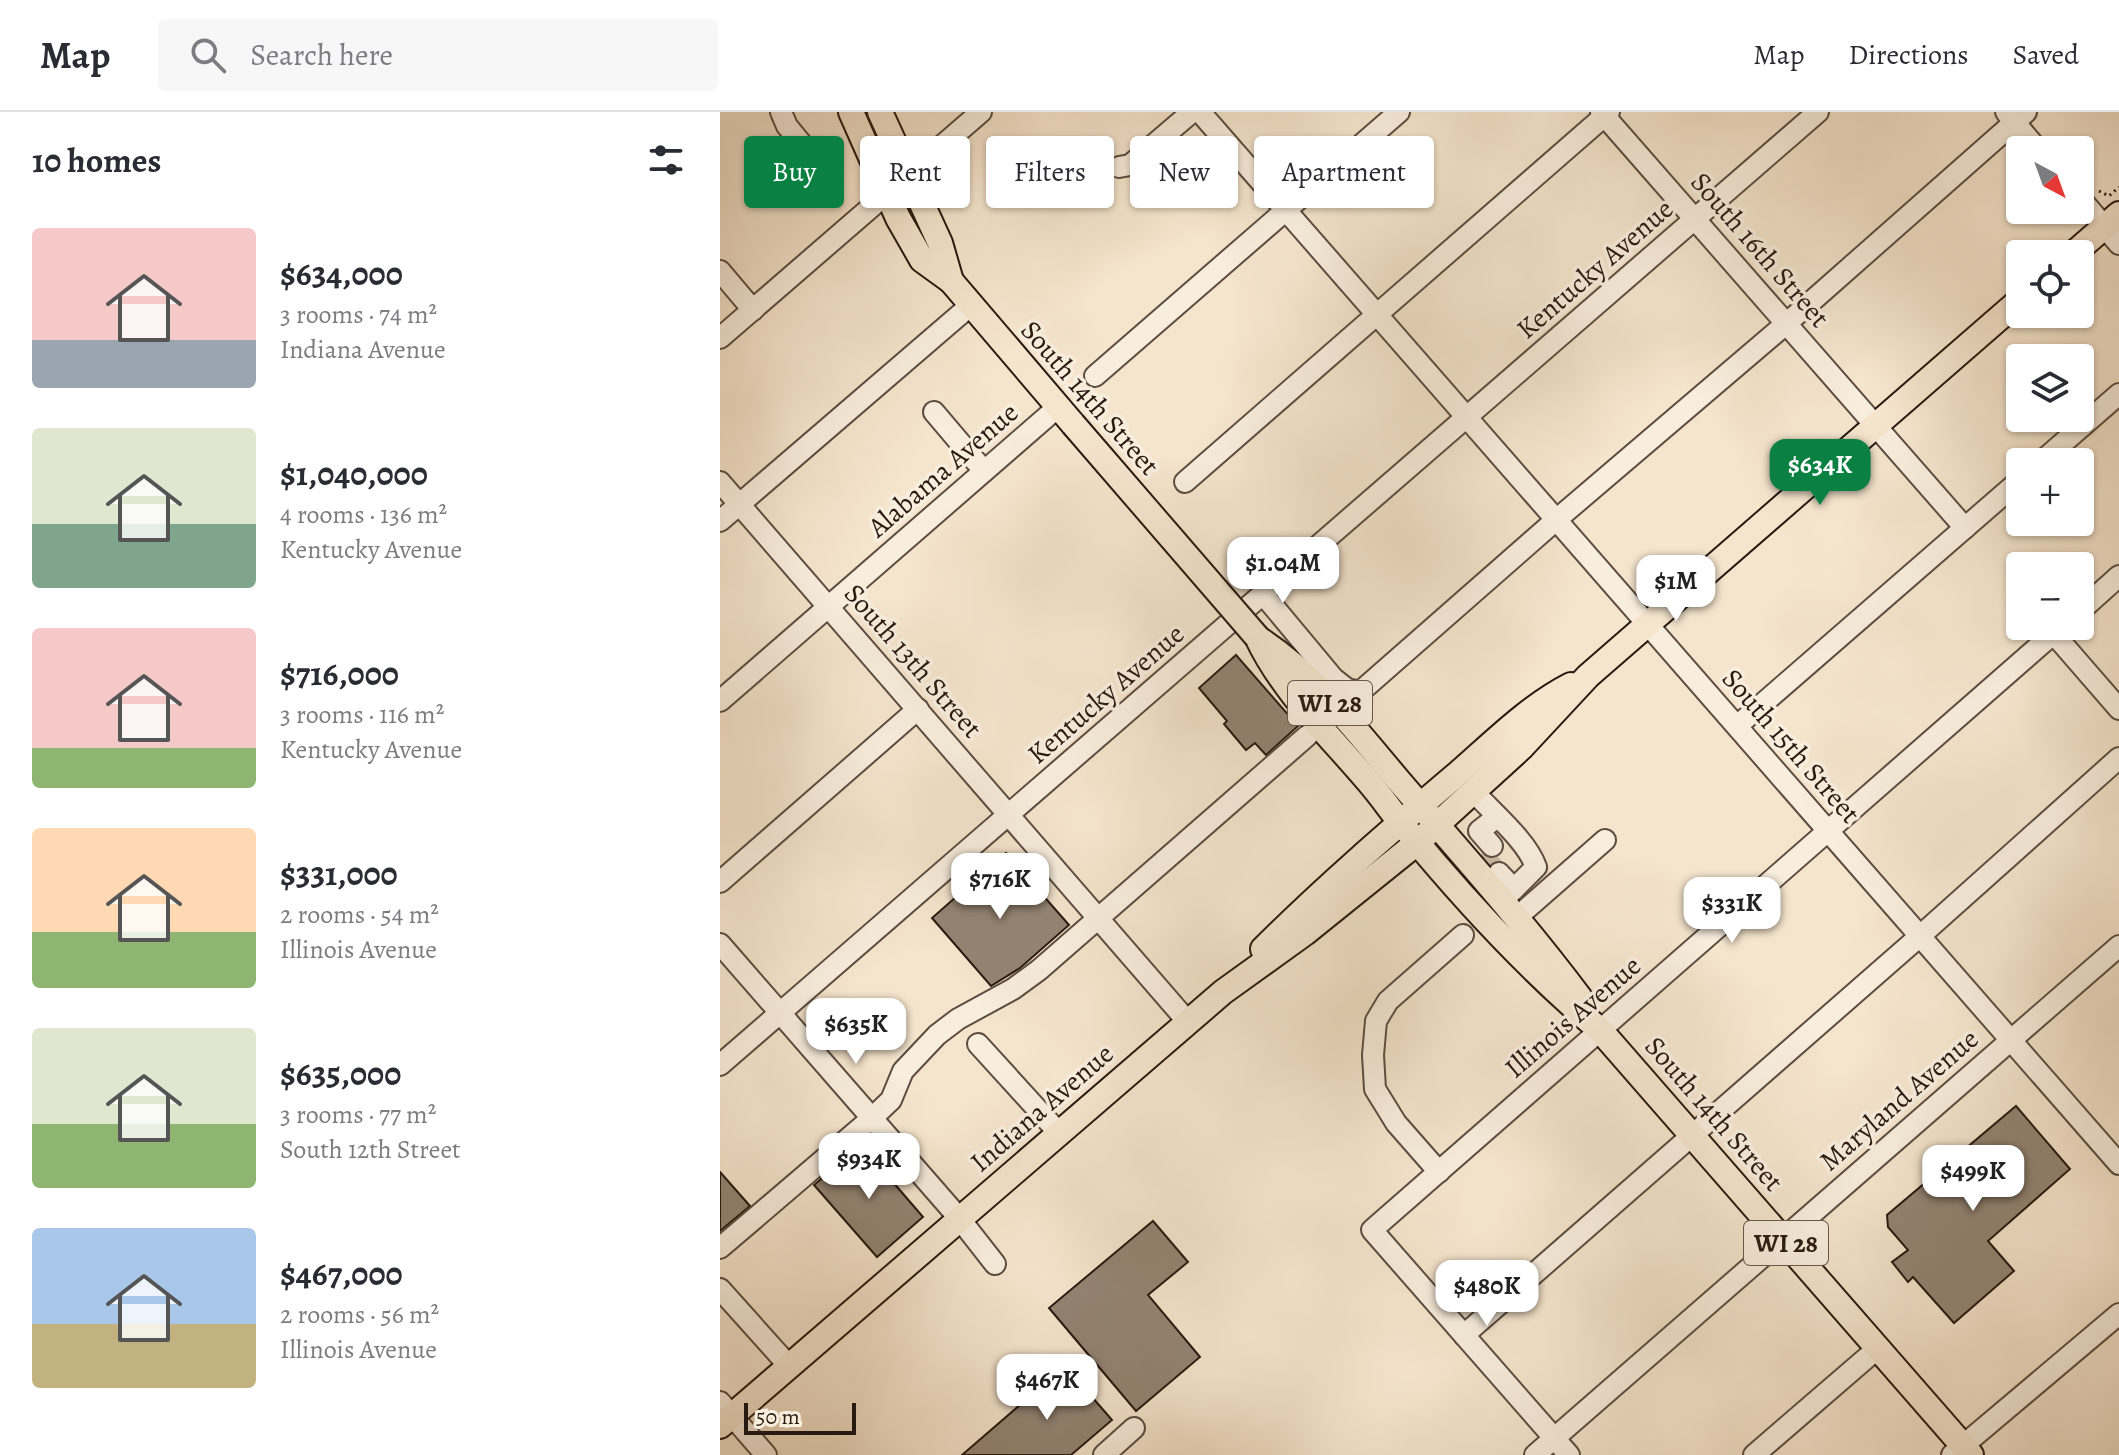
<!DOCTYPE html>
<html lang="en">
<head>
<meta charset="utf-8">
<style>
	body { margin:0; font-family:Alegreya,serif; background:#f7f7f7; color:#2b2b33; height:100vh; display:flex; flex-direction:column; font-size:30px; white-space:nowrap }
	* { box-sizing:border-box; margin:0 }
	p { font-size:26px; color:#7c7c81 }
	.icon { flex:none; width:44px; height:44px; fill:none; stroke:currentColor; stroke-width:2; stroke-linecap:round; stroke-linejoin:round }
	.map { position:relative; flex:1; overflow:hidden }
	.drawer { display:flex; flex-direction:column; background:#fff; width:720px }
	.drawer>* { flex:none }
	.top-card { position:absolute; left:24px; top:24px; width:760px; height:72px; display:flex; gap:16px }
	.needle { width:52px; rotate:139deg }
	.fabs { position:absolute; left:1286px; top:24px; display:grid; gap:16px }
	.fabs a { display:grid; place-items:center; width:88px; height:88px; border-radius:8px; background:#fff; box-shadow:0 2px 6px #0004; font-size:40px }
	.scale { position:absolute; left:24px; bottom:20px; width:112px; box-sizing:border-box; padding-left:8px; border:4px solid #291a11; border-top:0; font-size:22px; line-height:28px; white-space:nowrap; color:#291a11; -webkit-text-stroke:6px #f8eede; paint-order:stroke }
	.price { position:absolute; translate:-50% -68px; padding:0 18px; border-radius:16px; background:#fff; color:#222; font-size:26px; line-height:52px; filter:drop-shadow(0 2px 4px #0008) }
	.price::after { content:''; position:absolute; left:50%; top:48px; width:24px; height:18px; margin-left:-12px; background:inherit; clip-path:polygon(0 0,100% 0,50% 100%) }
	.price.active { background:#0b8043; color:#fff }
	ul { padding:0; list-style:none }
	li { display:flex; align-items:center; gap:24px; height:200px; padding:0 32px }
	li span { display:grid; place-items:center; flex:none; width:224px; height:160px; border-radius:8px; color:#555 }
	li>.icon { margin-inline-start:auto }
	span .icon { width:96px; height:96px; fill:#fffc; stroke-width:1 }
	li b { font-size:34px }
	h2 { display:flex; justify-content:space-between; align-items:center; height:96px; padding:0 32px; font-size:34px }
	.tag { padding:0 28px; border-radius:8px; background:#fff; box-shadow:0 2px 6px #0004; font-size:28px; line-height:72px }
	.tag.active { background:#0b8043; color:#fff }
	header { display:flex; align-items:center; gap:48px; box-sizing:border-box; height:112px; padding:0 40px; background:#fff; border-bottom:2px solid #e1e1e2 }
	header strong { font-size:38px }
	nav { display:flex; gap:44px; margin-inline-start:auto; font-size:28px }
	.search { width:560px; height:72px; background:#f7f7f7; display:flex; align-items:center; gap:20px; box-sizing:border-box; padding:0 28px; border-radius:8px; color:#7c7c81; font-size:30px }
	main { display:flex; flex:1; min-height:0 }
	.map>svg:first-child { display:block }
	.building { fill:#938473; stroke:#291a11; stroke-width:2 }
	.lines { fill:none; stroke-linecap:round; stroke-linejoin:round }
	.minor-tunnel { stroke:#ccbca7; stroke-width:20; stroke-dasharray:20 10; stroke-linecap:butt }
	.minor-casing { stroke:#5c4d40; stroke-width:24 }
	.major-casing { stroke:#291a11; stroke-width:28 }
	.path { stroke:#291a11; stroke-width:3; stroke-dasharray:2 4; stroke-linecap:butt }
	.minor { stroke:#f8eede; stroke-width:20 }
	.major { stroke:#f5e5cd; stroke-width:24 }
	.major-bridge-casing { stroke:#291a11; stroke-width:28; stroke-linecap:butt }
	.major-bridge { stroke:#f5e5cd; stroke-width:24 }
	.labels { text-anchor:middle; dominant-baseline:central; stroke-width:7; stroke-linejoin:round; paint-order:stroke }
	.shield { fill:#f8eede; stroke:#675a4e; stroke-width:2 }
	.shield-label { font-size:26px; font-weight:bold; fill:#291a11 }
	.street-label { font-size:28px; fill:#291a11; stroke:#f8eede }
</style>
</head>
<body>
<header>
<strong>Map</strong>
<div class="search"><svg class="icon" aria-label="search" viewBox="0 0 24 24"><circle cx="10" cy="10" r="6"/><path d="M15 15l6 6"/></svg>Search here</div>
<nav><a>Map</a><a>Directions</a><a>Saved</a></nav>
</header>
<main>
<section class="drawer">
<h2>10 homes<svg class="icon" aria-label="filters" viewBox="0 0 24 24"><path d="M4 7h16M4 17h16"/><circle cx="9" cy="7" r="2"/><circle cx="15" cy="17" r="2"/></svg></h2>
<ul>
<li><span style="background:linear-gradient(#f6c9c9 70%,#9aa5b1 0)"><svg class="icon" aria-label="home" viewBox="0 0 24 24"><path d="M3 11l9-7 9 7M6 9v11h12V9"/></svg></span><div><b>$634,000</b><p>3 rooms · 74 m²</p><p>Indiana Avenue</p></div></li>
<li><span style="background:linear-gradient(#dfe7d0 60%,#7fa58c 0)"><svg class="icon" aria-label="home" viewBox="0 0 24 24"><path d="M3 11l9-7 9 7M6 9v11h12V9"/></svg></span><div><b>$1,040,000</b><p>4 rooms · 136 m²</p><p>Kentucky Avenue</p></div></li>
<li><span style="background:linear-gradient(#f6c9c9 75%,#8fb573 0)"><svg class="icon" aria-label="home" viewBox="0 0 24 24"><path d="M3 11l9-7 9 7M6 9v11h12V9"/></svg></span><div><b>$716,000</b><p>3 rooms · 116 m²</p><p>Kentucky Avenue</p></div></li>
<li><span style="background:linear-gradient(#ffd9b3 65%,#8fb573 0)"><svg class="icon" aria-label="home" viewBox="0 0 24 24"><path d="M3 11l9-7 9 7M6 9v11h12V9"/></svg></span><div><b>$331,000</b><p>2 rooms · 54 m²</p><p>Illinois Avenue</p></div></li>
<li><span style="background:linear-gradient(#dfe7d0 60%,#8fb573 0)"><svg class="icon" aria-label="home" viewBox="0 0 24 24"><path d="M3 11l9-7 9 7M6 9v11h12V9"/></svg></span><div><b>$635,000</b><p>3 rooms · 77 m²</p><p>South 12th Street</p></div></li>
<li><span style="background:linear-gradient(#a9c7e8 60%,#c2b280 0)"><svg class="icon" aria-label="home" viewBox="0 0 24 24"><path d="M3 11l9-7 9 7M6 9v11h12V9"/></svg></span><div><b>$467,000</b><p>2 rooms · 56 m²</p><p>Illinois Avenue</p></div></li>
</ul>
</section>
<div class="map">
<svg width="1399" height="1343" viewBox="0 0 1399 1343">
	<rect width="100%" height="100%" fill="#f5e5cd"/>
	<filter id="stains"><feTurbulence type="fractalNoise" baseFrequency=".0025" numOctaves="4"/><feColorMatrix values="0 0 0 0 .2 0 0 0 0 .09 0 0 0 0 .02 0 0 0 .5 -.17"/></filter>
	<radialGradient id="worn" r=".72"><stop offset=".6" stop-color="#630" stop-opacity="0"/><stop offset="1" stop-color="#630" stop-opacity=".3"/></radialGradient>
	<g class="building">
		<polygon points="516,543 578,614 546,643 535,631 526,638 504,612 507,609 479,576"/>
		<polygon points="286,741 349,813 300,856 271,874 212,806"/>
		<polygon points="1296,994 1350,1057 1268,1129 1294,1159 1234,1211 1193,1165 1188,1170 1172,1150 1188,1138 1168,1115 1167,1103"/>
		<polygon points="141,1033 203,1105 157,1145 94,1073"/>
		<polygon points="0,1060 30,1094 0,1119"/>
		<polygon points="433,1109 468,1150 428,1183 480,1245 416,1299 329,1196"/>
		<polygon points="345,1254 392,1308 351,1343 242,1343"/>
	</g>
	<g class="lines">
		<polyline class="minor-tunnel" points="762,742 779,761"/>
		<defs>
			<g id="minor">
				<polyline points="61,0 67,14 104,59"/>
				<polyline points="480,0 1399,1052"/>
				<polyline points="881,0 1245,416"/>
				<polyline points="1286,0 1318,38"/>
				<polyline points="399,55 410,53 472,0"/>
				<polyline points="1360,86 1399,132"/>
				<polyline points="0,159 33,198"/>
				<polyline points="0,226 261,0"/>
				<polyline points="375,264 679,0"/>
				<polyline points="214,300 264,359"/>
				<polyline points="1321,350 1399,282"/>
				<polyline points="0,370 468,910"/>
				<polyline points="465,370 889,0"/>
				<polyline points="0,409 251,193"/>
				<polyline points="543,482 613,566 627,577 640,580 836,408 1067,211 1306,0"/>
				<polyline points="1360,499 1399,464"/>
				<polyline points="1334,522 1399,597"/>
				<polyline points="0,589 338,295"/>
				<polyline points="1017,614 1300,368"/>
				<path d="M754 680C773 701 807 729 816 755L782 789"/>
				<polyline points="772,734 759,719 777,705"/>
				<polyline points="779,761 794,777"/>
				<polyline points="0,770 198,597"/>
				<polyline points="796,806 885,728"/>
				<polyline points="0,832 239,1106 275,1152"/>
				<polyline points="258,932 339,1021"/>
				<polyline points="0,953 1098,0"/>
				<polyline points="719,1060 676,1011 655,977 653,943 656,909 668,889 743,823"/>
				<polyline points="0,1136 152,1006 171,988 183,959 217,923 238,907 293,877 319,858 587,624"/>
				<polyline points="0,1177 69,1254"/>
				<polyline points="744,1223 1200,824 1399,646"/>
				<polyline points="0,1290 46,1343"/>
				<polyline points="384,1343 414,1316"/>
				<polyline points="815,1343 1399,834"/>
				<polyline points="849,1343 652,1118 1342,514"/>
				<polyline points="1034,1343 1158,1236"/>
				<polyline points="1232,1343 1399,1202"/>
			</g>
			<g id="major">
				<polyline points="131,0 178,106 202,148 231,169 353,312"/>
				<polyline points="160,0 220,131 231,169"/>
				<polyline points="1353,142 1399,102"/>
				<path d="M537 525C563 580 609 623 648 669 662 685 673 702 686 717 745 789 809 858 880 918L1251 1343"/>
				<path d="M542 529C596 565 637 620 679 669 740 740 804 811 860 886"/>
				<path d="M543 837C604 776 669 720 735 664 772 632 808 595 851 573"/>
				<polyline points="0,1314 503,880 585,821 698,730 801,636 868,564 1300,188"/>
			</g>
		</defs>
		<use href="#minor" class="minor-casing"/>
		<use href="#major" class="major-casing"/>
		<polyline class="path" points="1379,79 1389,84 1399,75"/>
		<use href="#minor" class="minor"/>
		<use href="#major" class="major"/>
		<defs>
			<polyline id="major-bridge" points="353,312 537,525"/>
		</defs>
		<use href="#major-bridge" class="major-bridge-casing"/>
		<use href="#major-bridge" class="major-bridge"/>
	</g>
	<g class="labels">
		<g class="shield">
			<rect x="568" y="569" width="84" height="44" rx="6"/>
			<rect x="1024" y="1109" width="84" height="44" rx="6"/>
		</g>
		<g class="shield-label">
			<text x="610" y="591">WI 28</text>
			<text x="1066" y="1131">WI 28</text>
		</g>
		<g class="street-label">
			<text transform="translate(1040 138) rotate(49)">South 16th Street</text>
			<text transform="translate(875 157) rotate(-41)">Kentucky Avenue</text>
			<text transform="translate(370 286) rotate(49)">South 14th Street</text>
			<text transform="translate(223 358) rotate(-41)">Alabama Avenue</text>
			<text transform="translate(193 549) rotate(49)">South 13th Street</text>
			<text transform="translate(386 582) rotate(-41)">Kentucky Avenue</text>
			<text transform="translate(1071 634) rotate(49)">South 15th Street</text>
			<text transform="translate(853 905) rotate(-41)">Illinois Avenue</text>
			<text transform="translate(1179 988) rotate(-41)">Maryland Avenue</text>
			<text transform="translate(322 996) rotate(-41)">Indiana Avenue</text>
			<text transform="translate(994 1002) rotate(49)">South 14th Street</text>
		</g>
	</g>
	<rect width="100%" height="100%" filter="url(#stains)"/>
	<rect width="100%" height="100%" fill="url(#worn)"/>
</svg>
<div class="fabs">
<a><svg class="needle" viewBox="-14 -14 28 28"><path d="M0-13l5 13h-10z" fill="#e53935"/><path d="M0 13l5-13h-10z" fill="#7c7c81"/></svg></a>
<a><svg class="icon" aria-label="locate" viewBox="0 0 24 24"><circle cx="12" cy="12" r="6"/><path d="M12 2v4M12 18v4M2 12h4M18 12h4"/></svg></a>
<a><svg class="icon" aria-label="layers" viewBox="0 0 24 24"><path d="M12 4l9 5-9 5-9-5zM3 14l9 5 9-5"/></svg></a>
<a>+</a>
<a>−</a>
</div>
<div class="scale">50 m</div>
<b class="price active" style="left:1100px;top:395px">$634K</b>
<b class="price" style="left:563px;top:493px">$1.04M</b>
<b class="price" style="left:956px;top:511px">$1M</b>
<b class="price" style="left:280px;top:809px">$716K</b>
<b class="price" style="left:1012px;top:833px">$331K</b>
<b class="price" style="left:136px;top:954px">$635K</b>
<b class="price" style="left:149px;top:1089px">$934K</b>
<b class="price" style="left:1253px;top:1101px">$499K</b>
<b class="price" style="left:767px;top:1216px">$480K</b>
<b class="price" style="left:327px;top:1310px">$467K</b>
<div class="top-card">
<a class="tag active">Buy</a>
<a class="tag">Rent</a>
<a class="tag">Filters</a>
<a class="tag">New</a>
<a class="tag">Apartment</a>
</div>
</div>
</main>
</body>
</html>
